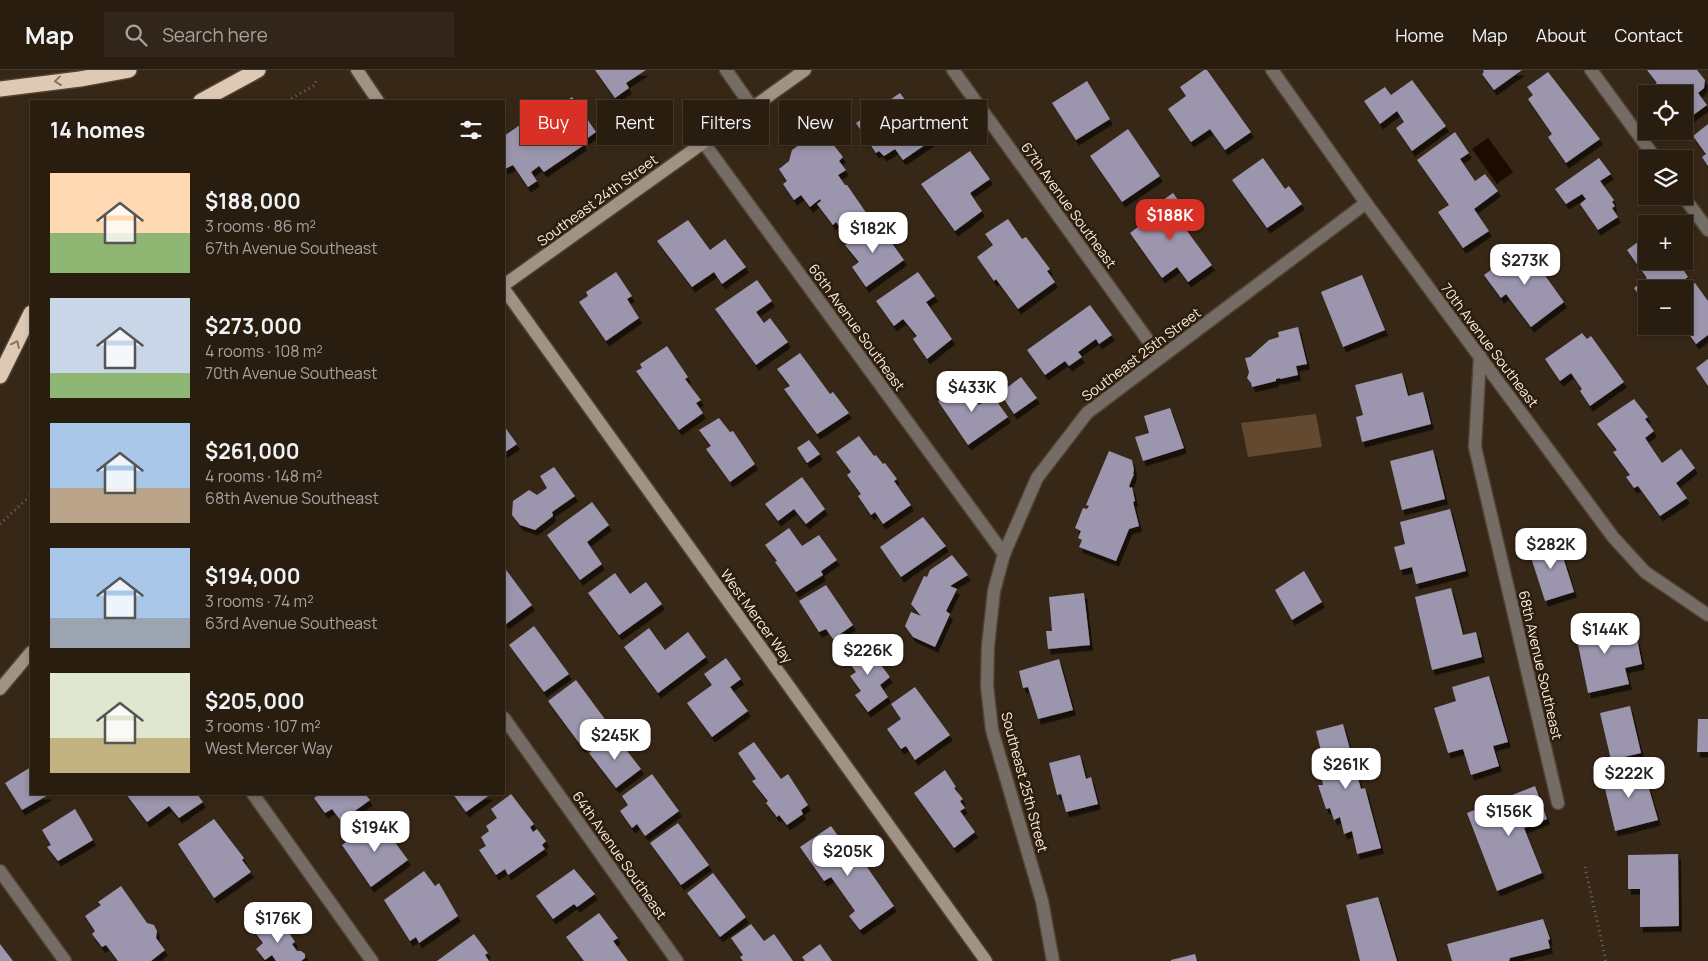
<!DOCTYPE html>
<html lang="en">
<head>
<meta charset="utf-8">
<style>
	body { margin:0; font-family:Manrope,sans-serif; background:#312619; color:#f1f3f6; height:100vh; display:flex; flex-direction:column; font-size:19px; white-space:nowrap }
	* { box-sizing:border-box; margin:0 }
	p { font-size:16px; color:#a5a29f }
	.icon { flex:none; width:28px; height:28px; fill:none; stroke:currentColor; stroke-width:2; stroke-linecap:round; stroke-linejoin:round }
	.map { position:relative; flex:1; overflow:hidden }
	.sheet { position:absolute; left:30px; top:30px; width:475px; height:695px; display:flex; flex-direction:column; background:#291d10; border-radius:0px; box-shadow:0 2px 8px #0003,0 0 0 1px #453b30 }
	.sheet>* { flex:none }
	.hud { position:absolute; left:520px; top:30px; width:475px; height:45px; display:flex; gap:10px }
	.buttons { position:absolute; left:1638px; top:15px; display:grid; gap:10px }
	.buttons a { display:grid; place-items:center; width:55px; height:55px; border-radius:0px; background:#291d10; box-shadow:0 2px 8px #0003,0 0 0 1px #453b30; font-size:25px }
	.price { position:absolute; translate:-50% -42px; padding:0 11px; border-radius:10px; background:#fff; color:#222; font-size:16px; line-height:32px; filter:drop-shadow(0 1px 2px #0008) }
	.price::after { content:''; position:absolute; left:50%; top:30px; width:15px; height:11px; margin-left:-8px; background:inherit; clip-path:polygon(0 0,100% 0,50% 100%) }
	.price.active { background:#d93025; color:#fff }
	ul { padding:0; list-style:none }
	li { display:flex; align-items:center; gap:15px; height:125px; padding:0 20px }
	li span { display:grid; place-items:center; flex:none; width:140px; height:100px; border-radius:0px; color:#555 }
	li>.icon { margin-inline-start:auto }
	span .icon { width:60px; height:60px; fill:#fffc; stroke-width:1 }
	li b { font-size:21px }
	h2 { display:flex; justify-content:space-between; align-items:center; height:60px; padding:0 20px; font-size:21px }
	.chip { padding:0 18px; border-radius:0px; background:#291d10; box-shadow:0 2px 8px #0003,0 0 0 1px #453b30; font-size:18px; line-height:45px }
	.chip.active { background:#d93025; color:#fff }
	header { display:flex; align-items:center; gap:30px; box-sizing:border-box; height:70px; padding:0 25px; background:#291d10; border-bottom:1px solid #453b30 }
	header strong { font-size:24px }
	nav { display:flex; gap:28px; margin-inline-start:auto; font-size:18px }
	.search { width:350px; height:45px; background:#312619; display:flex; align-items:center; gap:12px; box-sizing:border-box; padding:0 18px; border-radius:0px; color:#a5a29f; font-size:19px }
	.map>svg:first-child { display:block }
	.green { fill:#63492f }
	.water { fill:#1b0b00 }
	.building { fill:#9b95ad; filter:url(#shadow) }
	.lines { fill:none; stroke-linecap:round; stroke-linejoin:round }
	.street-casing { stroke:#524333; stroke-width:15 }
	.secondary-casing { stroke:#524333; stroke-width:15 }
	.highway-casing { stroke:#524333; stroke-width:18 }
	.path { stroke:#77695a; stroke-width:3; stroke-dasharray:1 4; stroke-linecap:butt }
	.street { stroke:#756d65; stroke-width:12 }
	.secondary { stroke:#a09285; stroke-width:12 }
	.highway { stroke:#dec9b4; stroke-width:15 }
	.oneway { stroke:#867360 }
	.labels { text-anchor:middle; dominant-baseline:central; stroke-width:5; stroke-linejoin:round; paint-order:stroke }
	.street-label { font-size:14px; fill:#faefe4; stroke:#2d1d0d }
</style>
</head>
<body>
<header>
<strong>Map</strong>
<div class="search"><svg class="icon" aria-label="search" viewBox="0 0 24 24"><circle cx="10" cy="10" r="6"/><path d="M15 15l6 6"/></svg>Search here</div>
<nav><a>Home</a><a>Map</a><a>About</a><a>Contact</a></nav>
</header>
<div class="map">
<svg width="1708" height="891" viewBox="0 0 1708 891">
	<defs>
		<filter id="shadow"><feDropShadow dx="3" dy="5.5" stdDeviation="0" flood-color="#0009"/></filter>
	</defs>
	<rect width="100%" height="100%" fill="#372716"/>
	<polygon class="green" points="1316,344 1322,377 1248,387 1241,353"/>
	<polygon class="water" points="1488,68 1513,102 1497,114 1472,79"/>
	<g class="building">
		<polygon points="595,0 646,0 626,13 629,18 615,28"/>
		<polygon points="1204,0 1207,0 1251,62 1225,80 1210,59 1191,72 1168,39 1186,26 1180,17"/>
		<polygon points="1483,0 1522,0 1494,20 1482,4 1484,2"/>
		<polygon points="1647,0 1697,0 1705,10 1704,18 1698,23 1707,35 1685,51 1684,49 1684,24 1658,24 1652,16 1657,13"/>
		<polygon points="1548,2 1600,69 1566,93 1548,67 1552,64 1528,29 1533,25 1527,17"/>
		<polygon points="1412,10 1446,56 1412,81 1396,58 1404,52 1397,41 1380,54 1364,31 1385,17 1391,25"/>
		<polygon points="1087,11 1110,49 1076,70 1052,33"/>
		<polygon points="900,23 909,35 903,39 915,57 918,56 914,51 935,37 951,57 903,90 895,79 884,86 879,81 876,83 856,53"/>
		<polygon points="572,27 596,62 582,72 584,75 544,102 539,96 531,102 537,111 528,117 513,95 505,99 504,97 504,66 533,46 552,72 568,62 553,40"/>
		<polygon points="1708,54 1708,96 1702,87 1706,84 1693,66"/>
		<polygon points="1128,59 1160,106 1122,132 1090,86"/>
		<polygon points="816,60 828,75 832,73 843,87 839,91 846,100 838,105 845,115 847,115 867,144 843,161 836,152 833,155 817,134 821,131 820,129 810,137 801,125 794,130 783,114 787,111 779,99 789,91 792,80 802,73 800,72"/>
		<polygon points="1455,62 1469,83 1460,89 1475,111 1485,104 1498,121 1474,139 1489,161 1463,178 1438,142 1449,135 1417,90"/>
		<polygon points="970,81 990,109 970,123 982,141 955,161 921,114"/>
		<polygon points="1263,88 1285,119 1289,116 1302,134 1267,158 1232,110"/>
		<polygon points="1599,88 1611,104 1600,111 1614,130 1612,132 1615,136 1612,138 1618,147 1598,160 1580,134 1586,129 1582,124 1566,134 1555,119"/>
		<polygon points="1173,123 1191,148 1182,154 1212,195 1188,212 1177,197 1162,208 1130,163 1147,150 1143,144"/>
		<polygon points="1008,149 1022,169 1026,167 1050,199 1047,201 1055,212 1018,239 996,209 994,211 977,187 993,175 985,164"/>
		<polygon points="688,150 710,180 725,169 746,197 722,214 714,202 692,217 657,171"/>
		<polygon points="876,151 904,190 866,217 852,197 859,192 845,175"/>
		<polygon points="1646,166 1646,191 1678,191 1688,207 1671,219 1646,219 1646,235 1634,218 1647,208 1627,180"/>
		<polygon points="1524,176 1564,232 1531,257 1506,224 1501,228 1484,205"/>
		<polygon points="616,202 632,226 627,229 639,248 606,271 579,232 588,226 586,222"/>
		<polygon points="918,202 935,226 926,232 952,269 927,289 913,269 917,266 903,249 894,256 876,231"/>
		<polygon points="1362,205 1385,260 1343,277 1321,222"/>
		<polygon points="757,210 772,231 756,242 764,253 770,248 788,272 756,295 715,239"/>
		<polygon points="1695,213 1708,231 1708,265 1696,274 1683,256 1684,219"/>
		<polygon points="1090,235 1112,265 1099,274 1096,269 1078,282 1082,287 1069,296 1065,291 1045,305 1027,280"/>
		<polygon points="1298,257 1307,294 1296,296 1298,305 1280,309 1280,308 1276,309 1276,311 1252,317 1251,313 1247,308 1249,302 1245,288 1250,287 1269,270 1279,267 1278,262"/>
		<polygon points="1582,263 1587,269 1591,266 1624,312 1590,336 1580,321 1582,319 1571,303 1560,311 1545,289"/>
		<polygon points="667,276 688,307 685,309 701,330 696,333 703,343 679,360 636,301 642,298 640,294"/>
		<polygon points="800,283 830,324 833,322 849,343 817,364 784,319 790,316 777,299"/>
		<polygon points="1708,289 1708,316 1696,298"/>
		<polygon points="1402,303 1408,326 1423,322 1431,354 1362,372 1356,347 1363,345 1355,315"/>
		<polygon points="1021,307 1037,328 1014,344 1000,323"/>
		<polygon points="964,313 979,335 993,326 1008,347 968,375 938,331"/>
		<polygon points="1634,329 1648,347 1645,349 1654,361 1645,368 1662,393 1681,379 1695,398 1676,413 1687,428 1660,446 1638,416 1634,418 1626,407 1630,405 1613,382 1617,380 1597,354"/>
		<polygon points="1170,338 1184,378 1143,391 1135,367 1149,363 1144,346"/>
		<polygon points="719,348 730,362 733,361 755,394 730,412 706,379 711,376 699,360"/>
		<polygon points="504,356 517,374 504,383"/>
		<polygon points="859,366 874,386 876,385 883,394 885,393 897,409 894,411 911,435 883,454 875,442 871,445 858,426 861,424 847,405 851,402 836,382"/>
		<polygon points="809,370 820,384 807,393 797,378"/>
		<polygon points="1433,380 1445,429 1402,440 1390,391"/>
		<polygon points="1109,381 1132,390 1134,400 1133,404 1134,404 1129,416 1130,418 1132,417 1135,431 1133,432 1139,456 1129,459 1116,491 1079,477 1082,470 1078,468 1081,461 1075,458 1083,438 1087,439 1089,436 1086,435"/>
		<polygon points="554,397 575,426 552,442 553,446 535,460 520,455 512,445 513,431 529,420 537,425 547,418 540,406"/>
		<polygon points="802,407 825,439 806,454 794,439 778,451 765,434"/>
		<polygon points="592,432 609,455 587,472 602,494 580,510 547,465"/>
		<polygon points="1450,439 1466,501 1416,514 1412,497 1400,500 1394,477 1405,474 1400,452"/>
		<polygon points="923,447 946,476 901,507 880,477"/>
		<polygon points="789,458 802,476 819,465 837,490 821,501 823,505 796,522 775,492 777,491 765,475"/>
		<polygon points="1557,468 1574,522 1545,531 1528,478"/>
		<polygon points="952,485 968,505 950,516 957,519 946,541 950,544 935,577 913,567 905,556 911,542 921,546 911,534 924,506 927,507 930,500"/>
		<polygon points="504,497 532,535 506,554 504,551"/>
		<polygon points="1304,501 1322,532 1292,550 1275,520"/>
		<polygon points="615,503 630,524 646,512 662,534 619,565 588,523"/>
		<polygon points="826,515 853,555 833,569 826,559 819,562 799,531"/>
		<polygon points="1451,518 1463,565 1476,562 1482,587 1432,600 1415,527"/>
		<polygon points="1084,523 1090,575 1048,579 1046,561 1052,561 1049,527"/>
		<polygon points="1610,547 1615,574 1637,569 1642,594 1625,598 1629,614 1588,623 1574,555"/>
		<polygon points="534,556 569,604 544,622 509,575"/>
		<polygon points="649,558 665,580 688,562 706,587 658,623 624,577"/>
		<polygon points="865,570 870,577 868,578 890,607 880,615 888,627 868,642 855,625 861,621 850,606 856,602 844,585"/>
		<polygon points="726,588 741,609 730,617 748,641 712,667 687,633 712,615 704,604"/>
		<polygon points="1059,589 1073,640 1038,649 1028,617 1023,618 1019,601"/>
		<polygon points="1489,606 1508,672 1493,676 1499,696 1471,705 1463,679 1448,683 1434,638 1456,631 1452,617"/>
		<polygon points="576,610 610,656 582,677 548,631"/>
		<polygon points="915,617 950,665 915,690 906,676 901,679 887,659 901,649 891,634"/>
		<polygon points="1630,636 1641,683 1611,690 1600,643"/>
		<polygon points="1698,649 1708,649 1708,682 1697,682"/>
		<polygon points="1343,654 1361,719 1365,718 1381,778 1357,784 1352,761 1344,764 1340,747 1334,750 1330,738 1326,739 1318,715 1323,715 1319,694 1324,693 1316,661"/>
		<polygon points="614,664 641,699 616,718 589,683"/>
		<polygon points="754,672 781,709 788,704 808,735 801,740 803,744 787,755 779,745 777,747 766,733 768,731 752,711 756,709 738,683"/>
		<polygon points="1080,685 1086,709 1091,707 1098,734 1066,742 1061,724 1057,725 1049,693"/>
		<polygon points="31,697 31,724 50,724 22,740 5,713"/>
		<polygon points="1643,698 1658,750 1615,761 1602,706"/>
		<polygon points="945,700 956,717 954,718 963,729 960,731 965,738 960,741 975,762 954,778 914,723"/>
		<polygon points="652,704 679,741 645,766 637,754 632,758 620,741 628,735 622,726"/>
		<polygon points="1535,716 1547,749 1524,758 1542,803 1497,821 1467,743"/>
		<polygon points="126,724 197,724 203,732 179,748 169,736 147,752"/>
		<polygon points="320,724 365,724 370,730 341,751 332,739 325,743 314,728"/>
		<polygon points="453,724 491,724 466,742"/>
		<polygon points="511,724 534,754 530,757 533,762 537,759 546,771 542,775 545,779 508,805 505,799 496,805 479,780 486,776 481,767 489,761 486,756 497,748 491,739"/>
		<polygon points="75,739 93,770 58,791 47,777 51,775 42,760"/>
		<polygon points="214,749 244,788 242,790 251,802 214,828 178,774"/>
		<polygon points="378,749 408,790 371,817 342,775"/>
		<polygon points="678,753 709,795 681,815 650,773"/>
		<polygon points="831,756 853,787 858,784 894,836 860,860 849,846 855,841 831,807 824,811 800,777"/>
		<polygon points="1678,784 1679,856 1640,857 1640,819 1628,819 1628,785"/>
		<polygon points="574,799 595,824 577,837 574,834 553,849 536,826"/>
		<polygon points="424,801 435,816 439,813 458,846 419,873 416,867 410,871 384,830"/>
		<polygon points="713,803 746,847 720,867 687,823"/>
		<polygon points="121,816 147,853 154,855 157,861 156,868 165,880 151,891 118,891 106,875 102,877 92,864 95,861 85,846 101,835 98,832"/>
		<polygon points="1378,827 1397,891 1360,891 1346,835"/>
		<polygon points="599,843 618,868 613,871 628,891 584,891 566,867"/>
		<polygon points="1543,849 1550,869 1548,870 1550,878 1510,888 1509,891 1452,891 1447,874"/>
		<polygon points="268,852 274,860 284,855 295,872 292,874 297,881 301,881 305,884 305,888 301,891 276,891 272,885 265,890 256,879 263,873 254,861"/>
		<polygon points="751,854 764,871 774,864 793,891 743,891 740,887 743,885 731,868"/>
		<polygon points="474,864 488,883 485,885 489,891 437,891"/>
		<polygon points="0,874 13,891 0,891"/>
		<polygon points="820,874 832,891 805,891 802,887"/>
		<polygon points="1195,884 1197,891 1171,891 1171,890"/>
	</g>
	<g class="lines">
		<defs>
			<g id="street">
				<polyline points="726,0 752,37"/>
				<polyline points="953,0 1160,287"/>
				<polyline points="1272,0 1366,133 1613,467 1645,502 1708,545"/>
				<polyline points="1591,0 1656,89"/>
				<polyline points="703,72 1004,484"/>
				<polyline points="1683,126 1708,160"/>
				<polyline points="1480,286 1475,377 1558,733"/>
				<polyline points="504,648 677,891"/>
				<polyline points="253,724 372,891"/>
				<polyline points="0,801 65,891"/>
				<polyline points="1053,891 1042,831 992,660 987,616 988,576 994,521 1004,484 1037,408 1087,343 1366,133"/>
			</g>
			<g id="secondary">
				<polyline points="357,0 378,31"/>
				<polyline points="504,215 805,0"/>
				<polyline points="504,219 986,891"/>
				<polyline points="0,619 31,582"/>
			</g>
			<g id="highway">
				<polyline points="0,19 80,9 129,0"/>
				<polyline points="201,31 258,0"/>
				<polyline points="0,306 31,243"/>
			</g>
		</defs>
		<use href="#street" class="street-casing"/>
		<use href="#secondary" class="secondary-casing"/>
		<use href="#highway" class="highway-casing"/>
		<g class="path">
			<polyline points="287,31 315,15 316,11"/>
			<polyline points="0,454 31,425"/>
			<polyline points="1585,797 1606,891"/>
		</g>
		<use href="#street" class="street"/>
		<use href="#secondary" class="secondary"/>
		<use href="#highway" class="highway"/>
	</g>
	<defs><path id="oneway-chevron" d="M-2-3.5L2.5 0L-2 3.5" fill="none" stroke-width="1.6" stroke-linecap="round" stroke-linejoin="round" transform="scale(1.25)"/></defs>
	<g class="oneway">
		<use href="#oneway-chevron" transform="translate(58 11) rotate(173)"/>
		<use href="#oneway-chevron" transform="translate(16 274) rotate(-64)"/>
	</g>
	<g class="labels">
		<g class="street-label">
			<text transform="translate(597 130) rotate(-36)">Southeast 24th Street</text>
			<text transform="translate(1069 135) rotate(54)">67th Avenue Southeast</text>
			<text transform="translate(857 257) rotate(54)">66th Avenue Southeast</text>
			<text transform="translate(1490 275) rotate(53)">70th Avenue Southeast</text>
			<text transform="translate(1141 284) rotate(-37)">Southeast 25th Street</text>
			<text transform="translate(757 546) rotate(54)">West Mercer Way</text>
			<text transform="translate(1541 595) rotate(77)">68th Avenue Southeast</text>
			<text transform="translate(1025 712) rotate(75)">Southeast 25th Street</text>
			<text transform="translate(620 785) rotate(55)">64th Avenue Southeast</text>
		</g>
	</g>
</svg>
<div class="buttons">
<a><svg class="icon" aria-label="locate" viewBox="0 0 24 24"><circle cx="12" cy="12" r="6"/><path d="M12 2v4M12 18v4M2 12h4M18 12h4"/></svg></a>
<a><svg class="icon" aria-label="layers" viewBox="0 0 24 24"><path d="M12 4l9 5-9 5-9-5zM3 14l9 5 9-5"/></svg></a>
<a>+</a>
<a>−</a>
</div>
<b class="price active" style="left:1170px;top:171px">$188K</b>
<b class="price" style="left:873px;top:184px">$182K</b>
<b class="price" style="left:1525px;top:216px">$273K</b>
<b class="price" style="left:972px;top:343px">$433K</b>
<b class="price" style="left:1551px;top:500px">$282K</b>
<b class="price" style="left:1605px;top:585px">$144K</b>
<b class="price" style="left:868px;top:606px">$226K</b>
<b class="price" style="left:615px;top:691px">$245K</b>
<b class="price" style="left:1346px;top:720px">$261K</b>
<b class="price" style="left:1629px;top:729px">$222K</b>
<b class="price" style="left:1509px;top:767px">$156K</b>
<b class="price" style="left:375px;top:783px">$194K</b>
<b class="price" style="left:848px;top:807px">$205K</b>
<b class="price" style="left:278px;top:874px">$176K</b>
<div class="hud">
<a class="chip active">Buy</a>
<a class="chip">Rent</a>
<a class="chip">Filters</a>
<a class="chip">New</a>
<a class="chip">Apartment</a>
</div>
<section class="sheet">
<h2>14 homes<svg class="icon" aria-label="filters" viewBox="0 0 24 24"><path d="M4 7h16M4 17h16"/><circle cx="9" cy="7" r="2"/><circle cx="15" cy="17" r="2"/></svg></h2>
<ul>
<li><span style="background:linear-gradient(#ffd9b3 60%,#8fb573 0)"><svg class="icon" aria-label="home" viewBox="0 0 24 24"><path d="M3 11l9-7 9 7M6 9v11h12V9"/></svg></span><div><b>$188,000</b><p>3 rooms · 86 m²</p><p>67th Avenue Southeast</p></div></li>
<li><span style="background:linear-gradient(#c9d6e8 75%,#8fb573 0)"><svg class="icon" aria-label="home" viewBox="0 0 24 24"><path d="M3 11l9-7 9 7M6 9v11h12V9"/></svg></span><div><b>$273,000</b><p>4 rooms · 108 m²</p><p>70th Avenue Southeast</p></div></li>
<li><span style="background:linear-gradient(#a9c7e8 65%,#b9a48a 0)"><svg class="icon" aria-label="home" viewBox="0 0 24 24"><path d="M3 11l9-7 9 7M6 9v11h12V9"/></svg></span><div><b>$261,000</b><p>4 rooms · 148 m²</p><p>68th Avenue Southeast</p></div></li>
<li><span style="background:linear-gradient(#a9c7e8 70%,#9aa5b1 0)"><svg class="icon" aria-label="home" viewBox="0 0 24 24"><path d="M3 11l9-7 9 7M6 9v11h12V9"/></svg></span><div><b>$194,000</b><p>3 rooms · 74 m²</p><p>63rd Avenue Southeast</p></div></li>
<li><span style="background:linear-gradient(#dfe7d0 65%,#c2b280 0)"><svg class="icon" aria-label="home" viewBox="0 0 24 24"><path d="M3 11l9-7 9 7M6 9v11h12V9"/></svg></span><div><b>$205,000</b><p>3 rooms · 107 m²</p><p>West Mercer Way</p></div></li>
</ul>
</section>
</div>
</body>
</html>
